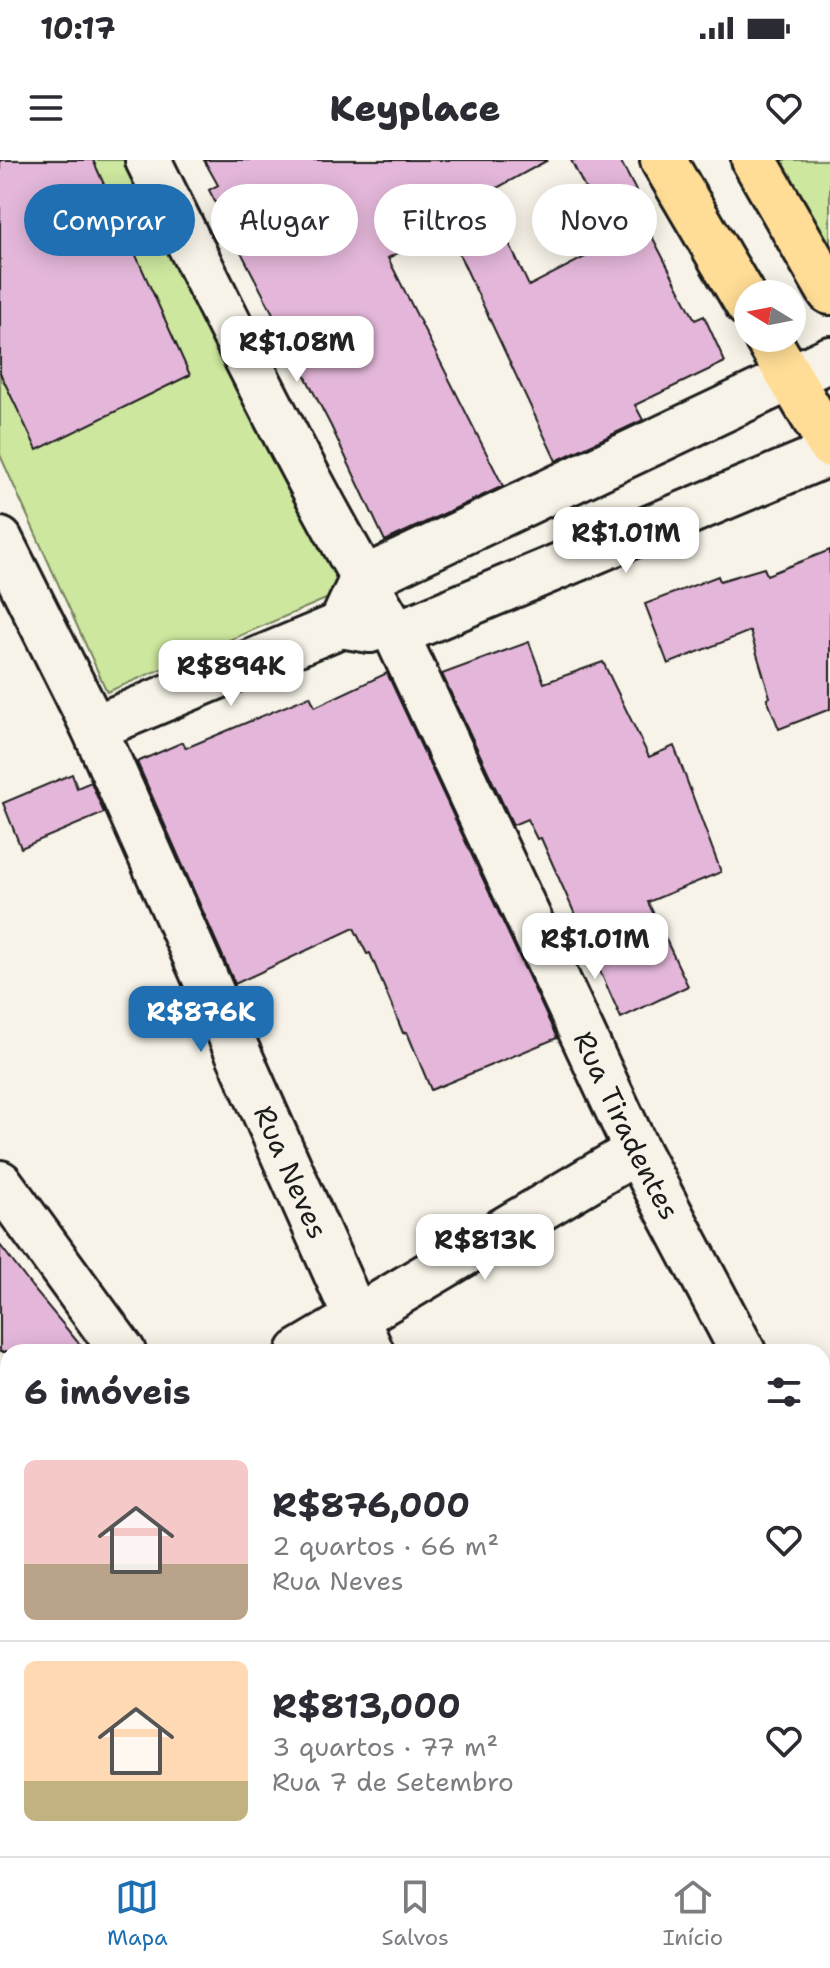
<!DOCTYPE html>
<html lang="pt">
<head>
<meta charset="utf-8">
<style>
	body { margin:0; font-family:"Shantell Sans",sans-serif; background:#f7f7f7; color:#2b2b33; height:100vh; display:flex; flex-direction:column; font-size:30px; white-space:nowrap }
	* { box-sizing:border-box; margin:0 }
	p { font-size:26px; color:#7c7c81 }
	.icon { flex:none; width:44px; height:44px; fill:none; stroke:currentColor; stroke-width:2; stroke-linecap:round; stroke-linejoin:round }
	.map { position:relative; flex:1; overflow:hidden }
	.drawer { position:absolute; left:0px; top:1184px; width:830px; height:512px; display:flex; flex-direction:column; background:#fff; border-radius:24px 24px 0 0; box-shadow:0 4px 20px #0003 }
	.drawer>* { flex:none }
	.banner { position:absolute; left:24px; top:24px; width:782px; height:72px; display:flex; gap:16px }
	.needle { width:52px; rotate:280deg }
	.tools { position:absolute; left:734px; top:120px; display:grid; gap:16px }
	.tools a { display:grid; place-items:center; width:72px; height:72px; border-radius:50%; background:#fff; box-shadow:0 4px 20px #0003; font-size:40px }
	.price { position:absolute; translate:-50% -68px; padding:0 18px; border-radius:16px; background:#fff; color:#222; font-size:26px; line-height:52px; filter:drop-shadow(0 2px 4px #0008) }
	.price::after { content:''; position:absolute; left:50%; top:48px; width:24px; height:18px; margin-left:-12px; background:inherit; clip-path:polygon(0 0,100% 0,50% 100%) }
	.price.active { background:#1f6fb2; color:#fff }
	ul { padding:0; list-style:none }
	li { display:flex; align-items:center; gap:24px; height:200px; padding:0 24px }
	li+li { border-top:2px solid #e1e1e2 }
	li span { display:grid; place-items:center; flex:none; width:224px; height:160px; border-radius:12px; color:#555 }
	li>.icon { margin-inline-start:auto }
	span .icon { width:96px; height:96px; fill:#fffc; stroke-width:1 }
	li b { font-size:34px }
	h2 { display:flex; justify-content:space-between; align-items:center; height:96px; padding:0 24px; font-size:34px }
	.tag { padding:0 28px; border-radius:36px; background:#fff; box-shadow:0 4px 20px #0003; font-size:28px; line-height:72px }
	.tag.active { background:#1f6fb2; color:#fff }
	.status { display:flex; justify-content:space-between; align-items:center; height:56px; padding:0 40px; background:#fff; direction:ltr }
	.status svg { height:22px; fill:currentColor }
	header { display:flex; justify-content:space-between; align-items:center; height:104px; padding:0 24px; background:#fff; font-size:36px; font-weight:800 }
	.menu { display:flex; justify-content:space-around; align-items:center; height:112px; border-top:2px solid #e1e1e2; background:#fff; font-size:22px; color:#7c7c81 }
	.menu a { display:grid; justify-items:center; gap:4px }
	.menu .active { color:#1f6fb2 }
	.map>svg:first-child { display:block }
	.green { fill:#cde79e; stroke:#74825d; stroke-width:2 }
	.building { fill:#e4b7da; stroke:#1c1c1c; stroke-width:2 }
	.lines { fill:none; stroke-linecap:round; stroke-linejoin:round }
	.minor-casing { stroke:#1c1c1c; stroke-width:50 }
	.major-casing { stroke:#1c1c1c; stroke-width:50 }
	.minor { stroke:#f7f3e8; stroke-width:44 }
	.major { stroke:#ffdd96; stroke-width:44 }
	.labels { text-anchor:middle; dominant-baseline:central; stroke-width:6; stroke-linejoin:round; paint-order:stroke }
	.street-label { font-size:28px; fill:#1c1c1c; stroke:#f7f3e8 }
</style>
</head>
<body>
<div class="status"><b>10:17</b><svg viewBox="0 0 49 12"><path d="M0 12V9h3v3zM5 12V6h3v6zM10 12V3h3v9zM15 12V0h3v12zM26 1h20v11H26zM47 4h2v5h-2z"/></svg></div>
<header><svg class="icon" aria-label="menu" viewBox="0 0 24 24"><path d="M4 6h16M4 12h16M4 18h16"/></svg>Keyplace<svg class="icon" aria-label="heart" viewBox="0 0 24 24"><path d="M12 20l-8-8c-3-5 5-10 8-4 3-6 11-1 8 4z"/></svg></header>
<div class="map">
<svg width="830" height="1696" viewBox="0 0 830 1696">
	<rect width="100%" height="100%" fill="#f7f3e8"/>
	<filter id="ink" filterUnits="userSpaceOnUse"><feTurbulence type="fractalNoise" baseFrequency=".0125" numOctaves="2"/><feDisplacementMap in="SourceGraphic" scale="16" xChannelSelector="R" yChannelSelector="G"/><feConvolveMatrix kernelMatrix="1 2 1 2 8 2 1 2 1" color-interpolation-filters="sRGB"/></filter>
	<g filter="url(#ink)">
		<g class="green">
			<polygon points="0,0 127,0 352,428 107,532 0,295"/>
			<polygon points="779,0 830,0 830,95"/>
		</g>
		<g class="building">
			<polygon points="0,0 93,0 190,215 37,290 0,213"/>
			<polygon points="204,0 548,0 486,34 529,126 612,83 571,0 620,0 646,50 640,53 695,160 704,156 725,202 635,245 643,260 556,301 447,68 388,98 503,326 385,381 331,266 209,30 218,25"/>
			<polygon points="830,390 830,549 779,569 767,539 770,537 750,471 668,504 645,444 718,416 720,421 764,408 767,415"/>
			<polygon points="529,482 544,523 603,502 649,597 674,586 721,712 648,742 688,826 621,858 541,678 537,679 527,659 513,665 442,514"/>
			<polygon points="387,513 557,878 431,930 407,872 403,873 370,793 367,794 354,768 235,824 137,602 183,582 186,588 310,536 315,547"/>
			<polygon points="72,614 77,628 91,622 104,653 21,688 3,643"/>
			<polygon points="0,1085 32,1127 86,1192 0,1192"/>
		</g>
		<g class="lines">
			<defs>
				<g id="minor">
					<path id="s1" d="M148 0C227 160 305 321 396 474L637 991 743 1192"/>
					<path id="s2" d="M0 380 94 568 371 1192"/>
					<polyline points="341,465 362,420 830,199"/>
					<polyline points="396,474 830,293"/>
					<polyline points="94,568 341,465 370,470"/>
					<polyline points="0,1023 123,1192"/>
					<polyline points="299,1192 637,991"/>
					<polyline points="822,1340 830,1355"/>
					<polyline points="0,1373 8,1368"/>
					<polyline points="822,1407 830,1402"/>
					<polyline points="457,1688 463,1696"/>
					<polyline points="565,1688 567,1696"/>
					<polyline points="287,1696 303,1688"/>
				</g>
				<g id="major">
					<polyline points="663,0 748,145"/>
					<polyline points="754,0 830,132"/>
					<polyline points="767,178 830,285"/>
				</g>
			</defs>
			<use href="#minor" class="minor-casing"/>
			<use href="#major" class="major-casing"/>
			<use href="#minor" class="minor"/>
			<use href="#major" class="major"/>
		</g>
	</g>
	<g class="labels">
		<g class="street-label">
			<text stroke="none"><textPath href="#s1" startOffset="1078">Rua Tiradentes</textPath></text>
			<text stroke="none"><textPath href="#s2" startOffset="696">Rua Neves</textPath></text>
		</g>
	</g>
</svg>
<div class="tools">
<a><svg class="needle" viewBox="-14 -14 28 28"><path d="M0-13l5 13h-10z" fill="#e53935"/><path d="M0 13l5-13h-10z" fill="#7c7c81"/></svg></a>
</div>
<b class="price" style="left:297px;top:224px">R$1.08M</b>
<b class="price" style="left:626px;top:415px">R$1.01M</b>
<b class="price" style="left:231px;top:548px">R$894K</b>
<b class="price" style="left:595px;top:821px">R$1.01M</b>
<b class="price active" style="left:201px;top:894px">R$876K</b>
<b class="price" style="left:485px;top:1122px">R$813K</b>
<div class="banner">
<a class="tag active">Comprar</a>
<a class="tag">Alugar</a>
<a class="tag">Filtros</a>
<a class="tag">Novo</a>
</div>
<section class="drawer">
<h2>6 imóveis<svg class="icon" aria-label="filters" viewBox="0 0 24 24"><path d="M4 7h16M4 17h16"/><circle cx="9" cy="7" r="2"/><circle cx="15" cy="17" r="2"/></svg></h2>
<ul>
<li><span style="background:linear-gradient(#f6c9c9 65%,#b9a48a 0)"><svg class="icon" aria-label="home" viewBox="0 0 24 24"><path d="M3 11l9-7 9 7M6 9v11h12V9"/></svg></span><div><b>R$876,000</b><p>2 quartos · 66 m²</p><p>Rua Neves</p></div><svg class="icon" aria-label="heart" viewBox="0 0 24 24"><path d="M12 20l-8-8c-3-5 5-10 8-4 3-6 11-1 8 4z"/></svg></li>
<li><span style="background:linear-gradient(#ffd9b3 75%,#c2b280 0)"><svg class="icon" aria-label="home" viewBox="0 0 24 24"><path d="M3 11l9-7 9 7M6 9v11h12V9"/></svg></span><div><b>R$813,000</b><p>3 quartos · 77 m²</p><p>Rua 7 de Setembro</p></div><svg class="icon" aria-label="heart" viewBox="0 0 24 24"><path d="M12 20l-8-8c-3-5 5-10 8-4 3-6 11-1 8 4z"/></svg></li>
</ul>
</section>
</div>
<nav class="menu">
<a class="active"><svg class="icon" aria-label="map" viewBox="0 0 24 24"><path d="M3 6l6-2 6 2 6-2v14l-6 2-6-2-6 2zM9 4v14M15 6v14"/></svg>Mapa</a>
<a><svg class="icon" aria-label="saved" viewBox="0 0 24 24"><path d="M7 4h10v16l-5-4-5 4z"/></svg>Salvos</a>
<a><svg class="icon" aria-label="home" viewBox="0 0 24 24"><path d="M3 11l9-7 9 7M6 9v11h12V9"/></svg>Início</a>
</nav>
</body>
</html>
